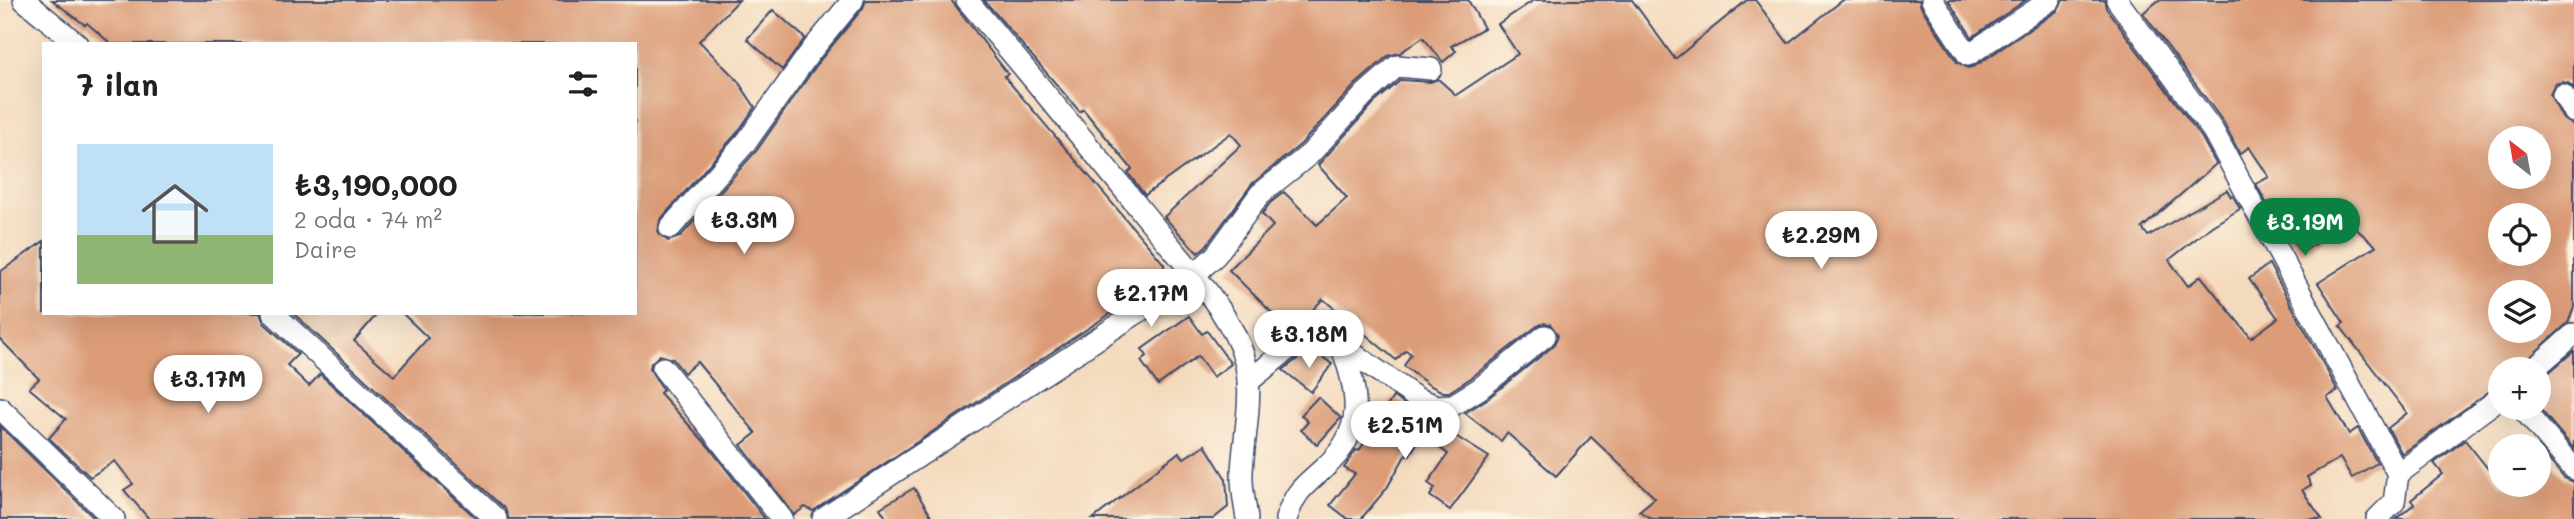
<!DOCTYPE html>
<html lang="tr">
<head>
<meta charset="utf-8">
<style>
	body { margin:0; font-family:Mali,sans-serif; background:#f2f2f2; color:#202124; height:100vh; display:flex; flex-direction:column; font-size:26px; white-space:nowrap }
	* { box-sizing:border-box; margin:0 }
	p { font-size:23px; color:#757577 }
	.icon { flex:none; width:38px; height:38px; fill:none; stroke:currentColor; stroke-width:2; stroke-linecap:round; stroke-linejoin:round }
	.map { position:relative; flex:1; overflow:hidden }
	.drawer { position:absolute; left:42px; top:42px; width:595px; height:273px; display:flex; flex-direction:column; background:#fff; border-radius:0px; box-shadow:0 7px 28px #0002 }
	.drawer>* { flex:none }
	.needle { width:46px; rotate:329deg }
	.controls { position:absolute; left:2488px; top:126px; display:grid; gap:14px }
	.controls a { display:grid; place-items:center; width:63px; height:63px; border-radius:50%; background:#fff; box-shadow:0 7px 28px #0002; font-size:35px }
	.price { position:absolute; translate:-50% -60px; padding:0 16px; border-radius:24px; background:#fff; color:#222; font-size:23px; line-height:46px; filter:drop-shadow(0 2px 4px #0008) }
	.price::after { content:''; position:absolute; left:50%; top:42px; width:21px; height:16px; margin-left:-10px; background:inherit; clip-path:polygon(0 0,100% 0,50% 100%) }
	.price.selected { background:#0b8043; color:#fff }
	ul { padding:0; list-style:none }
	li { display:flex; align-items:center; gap:21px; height:175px; padding:0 35px }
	li span { display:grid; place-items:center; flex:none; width:196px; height:140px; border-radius:0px; color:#555 }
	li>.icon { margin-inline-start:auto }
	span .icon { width:84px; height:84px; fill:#fffc; stroke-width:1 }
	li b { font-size:30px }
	h2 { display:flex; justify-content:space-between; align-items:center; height:84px; padding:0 35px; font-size:30px }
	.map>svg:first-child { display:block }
	.building { fill:#dc9c78; fill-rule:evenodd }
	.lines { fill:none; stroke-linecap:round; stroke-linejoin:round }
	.minor-casing { stroke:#3c496c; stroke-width:24 }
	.minor { stroke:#fff; stroke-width:21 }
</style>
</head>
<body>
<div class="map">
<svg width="2574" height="519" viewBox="0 0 2574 519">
	<rect width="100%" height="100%" fill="#fcf5e5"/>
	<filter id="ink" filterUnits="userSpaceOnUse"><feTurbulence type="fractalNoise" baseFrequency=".0143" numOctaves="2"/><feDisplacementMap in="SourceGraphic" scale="14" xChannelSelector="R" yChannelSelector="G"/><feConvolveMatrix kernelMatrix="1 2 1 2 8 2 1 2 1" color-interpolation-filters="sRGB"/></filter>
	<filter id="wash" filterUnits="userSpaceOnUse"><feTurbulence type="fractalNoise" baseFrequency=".00686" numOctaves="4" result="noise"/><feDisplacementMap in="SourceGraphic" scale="28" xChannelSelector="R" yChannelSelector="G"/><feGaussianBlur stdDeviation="1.57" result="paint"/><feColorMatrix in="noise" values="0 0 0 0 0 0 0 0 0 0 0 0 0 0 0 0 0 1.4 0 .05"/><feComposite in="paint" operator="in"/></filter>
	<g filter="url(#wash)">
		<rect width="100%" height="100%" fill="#f4dabd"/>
		<g id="blocks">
			<g class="building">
				<polygon points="52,0 739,0 699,41 737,80 755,107 737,133 660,220 658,233 668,241 680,237 757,150 821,59 863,8 866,0 951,0 1008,74 1004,76 1164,264 1164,278 813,511 805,507 794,515 741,445 756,433 697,362 684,373 673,359 660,355 651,363 650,369 663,390 660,393 708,446 765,519 509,519 505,509 293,313 378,313 354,341 394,376 428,338 402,313 635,313 635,44 111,44 87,23 85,25"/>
				<polygon points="984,0 1468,0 1484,28 1451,46 1456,51 1443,62 1423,37 1400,53 1388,56 1355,85 1301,144 1252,184 1206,246 1198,253 1164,217 1241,145 1231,133 1145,195 1128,173 1132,169 1083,109 1080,112"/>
				<polygon points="1534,0 1632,0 1675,59 1747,0 1755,0 1788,43 1843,0 1919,0 1921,7 1957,62 1968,68 1975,66 2057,11 2063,0 2104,0 2106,8 2202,138 2216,164 2142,228 2148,236 2227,190 2231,197 2233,196 2240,209 2212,226 2169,260 2188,286 2201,276 2251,338 2278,318 2249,279 2269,264 2338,391 2327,397 2349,434 2358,428 2377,463 2352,478 2340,458 2307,477 2311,485 2302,490 2322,519 1652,519 1639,511 1655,498 1591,437 1556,476 1507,433 1501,441 1465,413 1487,399 1553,346 1558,335 1550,324 1544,323 1537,326 1471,378 1449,392 1443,392 1429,385 1404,366 1411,354 1406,350 1396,360 1323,299 1292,331 1266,350 1257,337 1280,321 1229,270 1273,226 1262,214 1270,203 1284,192 1317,225 1347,198 1318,165 1374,103 1401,80 1430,82 1438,79 1456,95 1518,54 1498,24"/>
				<polygon points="1948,0 2026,0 1972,37"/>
				<path d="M2159 0H2574V88L2568 83 2562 82 2555 84 2550 95 2563 119 2574 125V307L2568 323 2517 369H2501V383L2402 454 2388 428 2407 413 2340 326 2344 323 2318 283 2376 246 2348 222 2301 253 2283 226 2280 228 2256 184 2269 177 2249 147 2240 154 2224 123 2143 13ZM2501 138H2539V177H2501ZM2501 215H2539V254H2501ZM2501 292H2539V331H2501Z"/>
				<polygon points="773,10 805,38 782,70 747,39"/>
				<polygon points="44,241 44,313 260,313 264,323 298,354 287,365 309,386 320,374 477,519 149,519 124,490 133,484 115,461 90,477 49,438 66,419 29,388 39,379 0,339 0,272"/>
				<polygon points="1189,316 1202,334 1207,331 1231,364 1213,377 1198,356 1158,385 1141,361 1147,356 1142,349"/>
				<polygon points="1314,351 1332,364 1311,392 1283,370 1301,356"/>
				<polygon points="2574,351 2574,449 2539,408 2539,381"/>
				<polygon points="1318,397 1341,418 1317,445 1301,430 1308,422 1301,415"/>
				<polygon points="1393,397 1489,457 1450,510 1430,496 1435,488 1428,483 1448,454 1422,435 1409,456 1406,454 1387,488 1361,519 1348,519 1330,505 1355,474 1344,468 1356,450 1359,451"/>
				<polygon points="0,426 95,519 0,519"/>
				<polygon points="2465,440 2501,485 2539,485 2539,448 2564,478 2574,482 2574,519 2396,519 2414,504 2411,500 2443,474 2434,463"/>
				<polygon points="1205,445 1226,479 1228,507 1213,519 1093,519 1179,452 1184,458"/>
				<polygon points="914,488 933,519 887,519 880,508"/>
			</g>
		</g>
	</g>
	<g filter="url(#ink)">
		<use href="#blocks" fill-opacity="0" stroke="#3c496c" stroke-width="2"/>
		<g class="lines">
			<defs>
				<g id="minor">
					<polyline points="24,0 77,44"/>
					<path d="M967 0C1030 74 1092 150 1153 225 1182 261 1222 303 1240 346 1257 386 1244 430 1242 472 1241 487 1245 504 1247 519"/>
					<polyline points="1932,0 1968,55 2050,0"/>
					<polyline points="2117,0 2213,131 2398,474 2394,502 2377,519"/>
					<polyline points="2563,95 2574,112"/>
					<polyline points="670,228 747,141 811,51 853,0"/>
					<polyline points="273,313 496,519"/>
					<polyline points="663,368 782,519"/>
					<polyline points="2534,369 2574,334"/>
					<polyline points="1248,382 1294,344 1317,336 1341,345 1418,399 1437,406 1453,405 1479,389 1545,336"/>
					<polyline points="0,408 114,519"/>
					<polyline points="2522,408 2574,469"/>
					<polyline points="2398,474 2501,397"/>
					<polyline points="823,519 1193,276 1216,255 1260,194 1310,154 1365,94 1397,66 1431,69"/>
					<path d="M1286 519C1296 490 1302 488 1324 468 1366 431 1359 393 1341 345"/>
				</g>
			</defs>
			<use href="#minor" class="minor-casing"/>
			<use href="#minor" class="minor"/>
		</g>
	</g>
</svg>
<div class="controls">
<a><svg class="needle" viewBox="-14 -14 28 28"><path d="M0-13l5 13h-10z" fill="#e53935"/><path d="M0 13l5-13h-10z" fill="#757577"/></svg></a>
<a><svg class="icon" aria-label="locate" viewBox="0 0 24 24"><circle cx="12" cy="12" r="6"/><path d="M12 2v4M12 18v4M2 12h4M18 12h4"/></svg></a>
<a><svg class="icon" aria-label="layers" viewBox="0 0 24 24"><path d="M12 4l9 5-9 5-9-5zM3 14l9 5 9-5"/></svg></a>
<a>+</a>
<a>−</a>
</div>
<b class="price" style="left:744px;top:256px">₺3.3M</b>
<b class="price selected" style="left:2305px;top:258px">₺3.19M</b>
<b class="price" style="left:1821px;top:271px">₺2.29M</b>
<b class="price" style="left:1151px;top:329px">₺2.17M</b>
<b class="price" style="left:1309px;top:370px">₺3.18M</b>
<b class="price" style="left:208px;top:415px">₺3.17M</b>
<b class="price" style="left:1405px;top:461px">₺2.51M</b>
<section class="drawer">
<h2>7 ilan<svg class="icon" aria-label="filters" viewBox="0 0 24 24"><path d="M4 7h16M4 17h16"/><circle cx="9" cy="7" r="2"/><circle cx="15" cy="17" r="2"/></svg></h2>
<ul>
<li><span style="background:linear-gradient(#bfe0f5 65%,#8fb573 0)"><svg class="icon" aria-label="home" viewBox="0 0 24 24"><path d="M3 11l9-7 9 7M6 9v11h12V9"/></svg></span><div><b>₺3,190,000</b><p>2 oda · 74 m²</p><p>Daire</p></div></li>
</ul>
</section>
</div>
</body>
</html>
